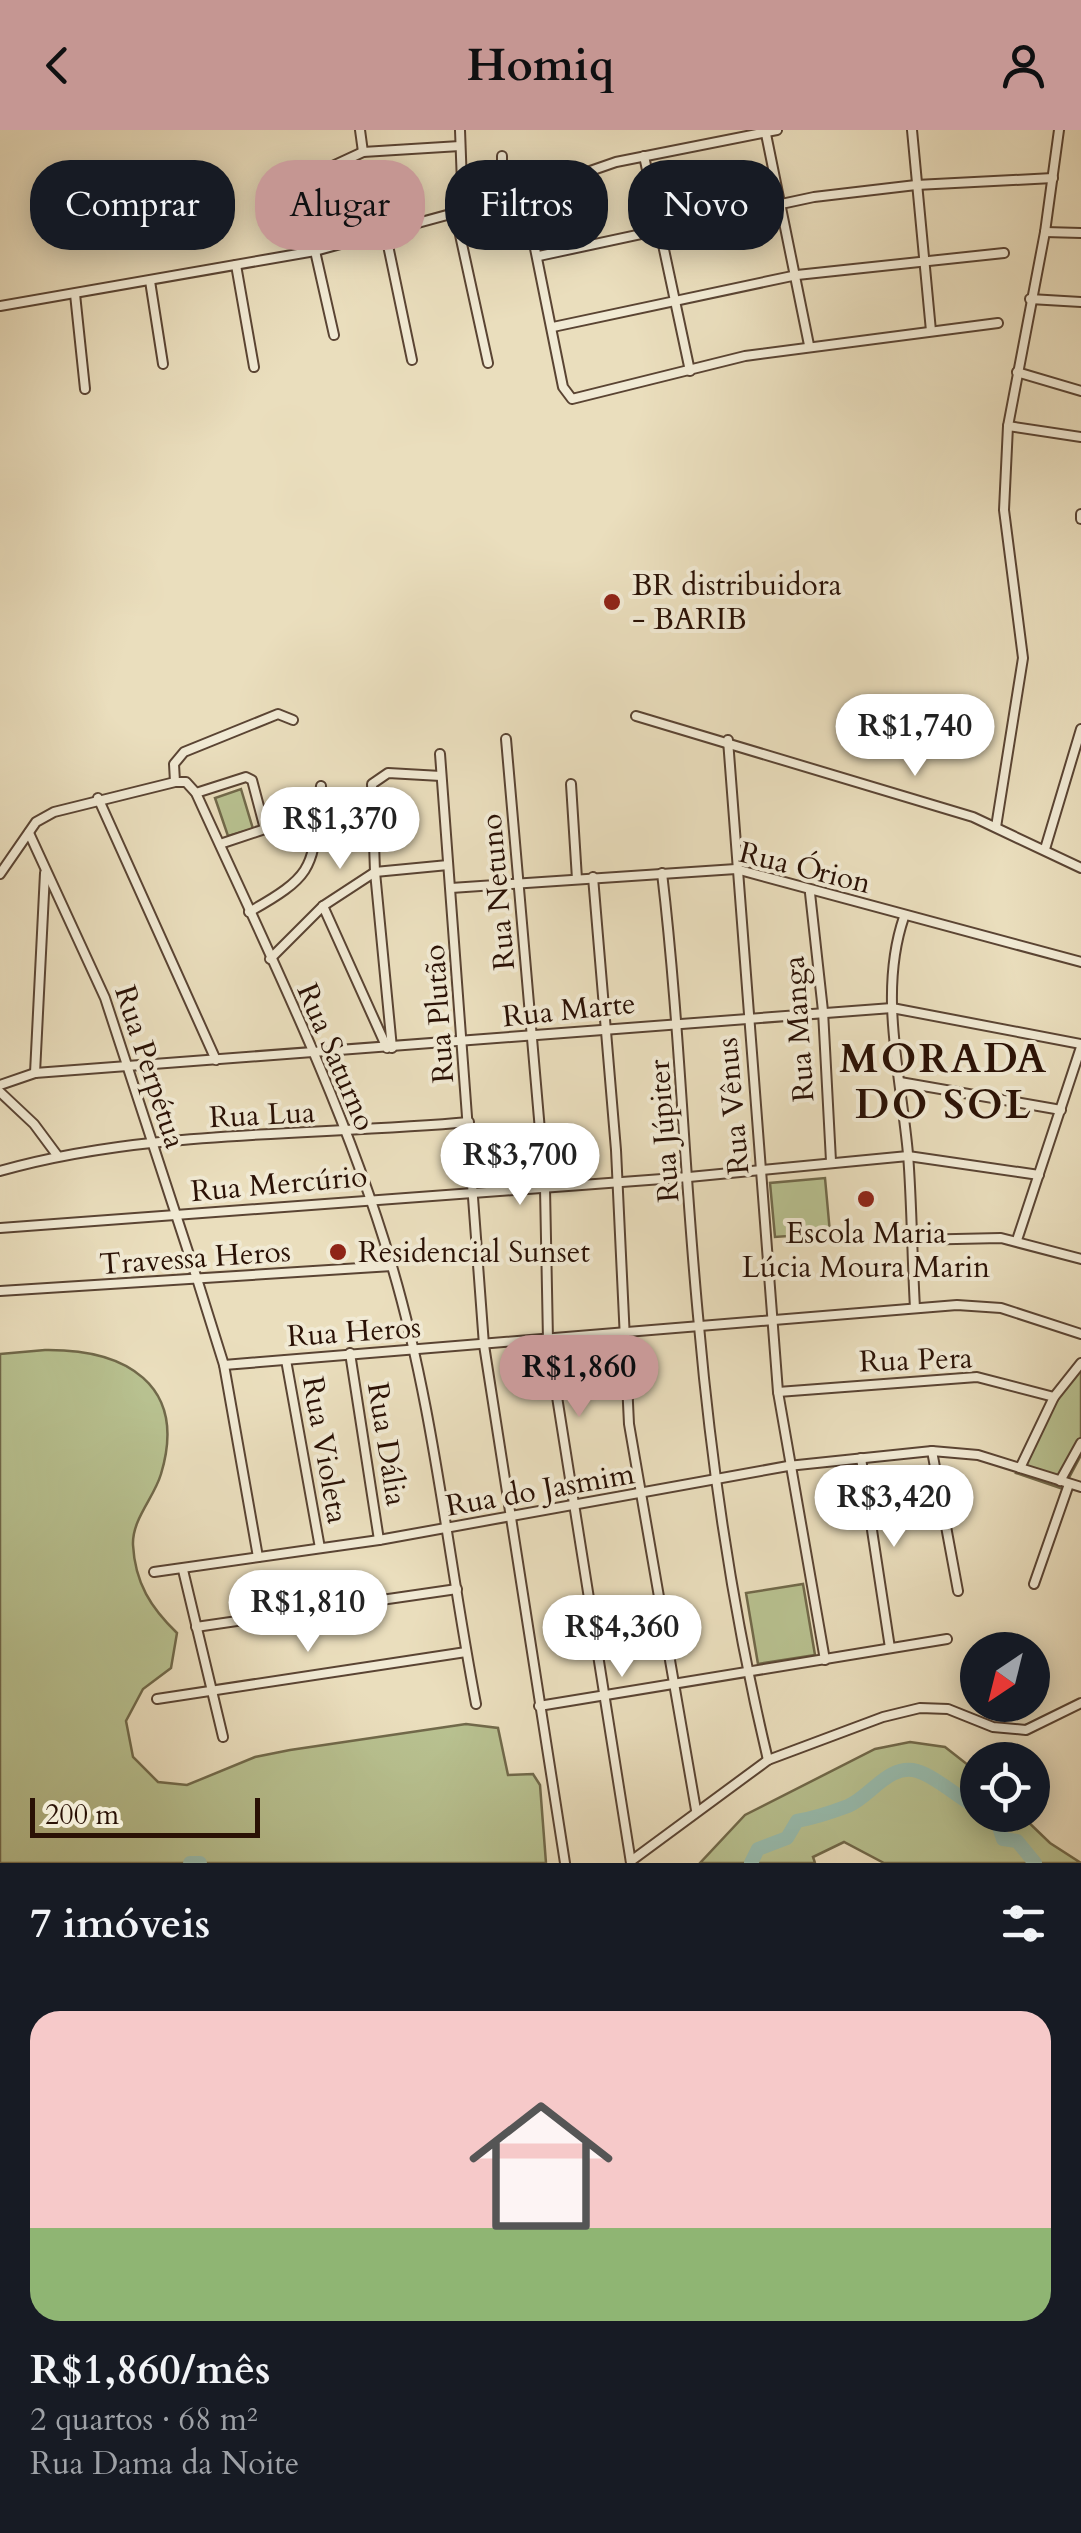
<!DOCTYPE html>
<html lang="pt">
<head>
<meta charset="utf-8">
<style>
	body { margin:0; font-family:Cardo,serif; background:#20242c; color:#f1f3f6; height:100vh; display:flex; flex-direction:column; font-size:38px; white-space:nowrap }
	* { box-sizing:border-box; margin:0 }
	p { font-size:32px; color:#9ea1a6 }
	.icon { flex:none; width:55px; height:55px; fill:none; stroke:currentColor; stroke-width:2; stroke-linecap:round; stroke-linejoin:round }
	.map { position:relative; height:1733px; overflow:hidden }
	.drawer { display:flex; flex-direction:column; background:#171b24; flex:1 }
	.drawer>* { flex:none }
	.guide { position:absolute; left:30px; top:30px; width:1022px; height:90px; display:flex; gap:20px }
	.needle { width:65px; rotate:215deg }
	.buttons { position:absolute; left:960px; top:1502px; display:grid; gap:20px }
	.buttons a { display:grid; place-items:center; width:90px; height:90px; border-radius:50%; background:#171b24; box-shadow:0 5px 25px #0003; font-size:50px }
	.scale { position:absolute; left:30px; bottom:25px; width:230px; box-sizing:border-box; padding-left:10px; border:5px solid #2a1105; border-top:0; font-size:28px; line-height:35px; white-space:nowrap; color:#2a1105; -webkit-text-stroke:8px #f1ead4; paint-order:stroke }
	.price { position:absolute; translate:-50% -85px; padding:0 22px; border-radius:35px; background:#fff; color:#222; font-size:32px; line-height:65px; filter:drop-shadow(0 2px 5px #0008) }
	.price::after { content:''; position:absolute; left:50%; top:60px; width:30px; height:22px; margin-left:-15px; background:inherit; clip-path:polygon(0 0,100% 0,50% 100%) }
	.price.on { background:#c59692; color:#111 }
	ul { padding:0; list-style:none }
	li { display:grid; align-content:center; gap:20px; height:530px; padding:0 30px }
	li span { display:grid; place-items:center; height:310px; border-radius:30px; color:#555 }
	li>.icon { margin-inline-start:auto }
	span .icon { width:180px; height:180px; fill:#fffc; stroke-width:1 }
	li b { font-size:42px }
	h2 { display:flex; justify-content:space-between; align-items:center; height:120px; padding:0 30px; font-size:42px }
	.chip { padding:0 35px; border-radius:40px; background:#171b24; box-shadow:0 5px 25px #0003; font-size:35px; line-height:90px }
	.chip.on { background:#c59692; color:#111 }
	header { display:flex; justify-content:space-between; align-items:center; height:130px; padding:0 30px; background:#c59692; color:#111; font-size:45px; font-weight:800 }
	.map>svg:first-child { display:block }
	.green { fill:#b8c190; stroke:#71694a; stroke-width:2.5 }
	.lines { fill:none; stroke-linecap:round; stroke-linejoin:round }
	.river { stroke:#98bcae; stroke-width:14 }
	.minor-casing { stroke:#5a4433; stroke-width:12 }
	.minor { stroke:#f1ead4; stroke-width:8 }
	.poi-dot { fill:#8f2418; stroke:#f1ead4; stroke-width:4 }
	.labels { text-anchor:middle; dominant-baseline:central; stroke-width:8; stroke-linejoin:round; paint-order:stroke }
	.poi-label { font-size:30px; fill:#2a1105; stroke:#f1ead4; text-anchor:start }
	.street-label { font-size:30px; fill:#2a1105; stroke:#f1ead4 }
	.district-label { font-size:40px; font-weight:bold; letter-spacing:2.5px; fill:#2a1105; stroke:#f1ead4 }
</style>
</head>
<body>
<header><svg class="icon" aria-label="back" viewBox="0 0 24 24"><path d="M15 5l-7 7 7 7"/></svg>Homiq<svg class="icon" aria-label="person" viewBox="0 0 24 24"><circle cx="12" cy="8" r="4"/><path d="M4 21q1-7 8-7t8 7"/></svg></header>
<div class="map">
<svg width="1081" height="1733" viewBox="0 0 1081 1733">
	<rect width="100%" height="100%" fill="#eadebd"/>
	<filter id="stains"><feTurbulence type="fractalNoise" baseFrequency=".002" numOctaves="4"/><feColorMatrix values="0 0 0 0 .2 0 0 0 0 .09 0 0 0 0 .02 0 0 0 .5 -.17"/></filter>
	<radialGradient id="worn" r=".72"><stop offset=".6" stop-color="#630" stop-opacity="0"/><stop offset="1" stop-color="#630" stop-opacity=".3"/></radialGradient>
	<g class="green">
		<polygon points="241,659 253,699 228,706 215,668"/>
		<polygon points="825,1048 830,1103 775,1107 770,1053"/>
		<path d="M45 1220C125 1219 188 1254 161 1344 154 1368 132 1389 133 1415 135 1453 151 1478 177 1503L171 1538 143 1559 126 1591 133 1627 158 1652 187 1655 255 1627 290 1620 466 1594 498 1598 508 1645 533 1644 540 1655 546 1733H0V1224Z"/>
		<polygon points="1081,1239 1081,1325 1063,1359 1016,1343 1053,1275"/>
		<polygon points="803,1454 815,1525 758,1534 746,1463"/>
		<polygon points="910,1612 945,1617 977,1642 978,1685 1021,1685 1050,1713 1081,1733 884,1733 844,1712 813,1727 815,1733 700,1733 745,1685 875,1619"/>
	</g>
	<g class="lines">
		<g class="river">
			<polyline points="995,1685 1003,1709 1017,1711 1035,1733"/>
			<polyline points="190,1733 200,1733"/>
			<path d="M751 1733 758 1719 787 1708 797 1691C814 1688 832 1682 848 1676 870 1667 889 1633 917 1641 937 1647 958 1668 978 1678"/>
		</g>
		<defs>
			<g id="minor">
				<polyline points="360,0 363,22"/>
				<polyline points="460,0 463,81"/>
				<polyline points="912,0 931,201"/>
				<polyline points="766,4 809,215"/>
				<polyline points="502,26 502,70"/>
				<polyline points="644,26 690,241"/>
				<polyline points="296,53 363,22 460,16"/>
				<polyline points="524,64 563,257 572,269 745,226 998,193"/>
				<polyline points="455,82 488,233"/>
				<polyline points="385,101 412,230"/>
				<polyline points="1045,102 1081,103"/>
				<polyline points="315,121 334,205"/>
				<polyline points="539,126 814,67 916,55 1053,48"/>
				<polyline points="236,135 254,237"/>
				<polyline points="150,151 163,234"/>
				<polyline points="75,164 85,259"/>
				<polyline points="1030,169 1081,172"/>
				<polyline points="0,176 315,121 524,64 616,32 777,0"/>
				<polyline points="553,197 797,145 1004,123"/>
				<polyline points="1017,242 1081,261"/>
				<polyline points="1008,296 1081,307"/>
				<polyline points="1081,389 1081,384"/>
				<polyline points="636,586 973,687 1081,738"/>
				<polyline points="506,609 545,1058 548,1210 631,1733"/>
				<polyline points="728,610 778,1262 825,1530"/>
				<polyline points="440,624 484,1215 565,1733"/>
				<polyline points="175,652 174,634 184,622 278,584 293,590"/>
				<polyline points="571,654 577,749"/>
				<polyline points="196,663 246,647 252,650 265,699 220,714"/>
				<polyline points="98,668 216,930"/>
				<polyline points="996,697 1023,528 1004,380 1008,296 1045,102 1059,0"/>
				<polyline points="29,703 105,868 198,1152 224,1235 258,1427"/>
				<polyline points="1045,719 1081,599"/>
				<path d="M662 743C680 894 684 1045 699 1196 712 1342 734 1489 768 1630"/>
				<path d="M0 744 36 692 54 682 175 652H186L196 663C266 817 343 971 391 1133 434 1276 448 1429 476 1574"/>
				<polyline points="593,747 616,1020 629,1294 696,1680"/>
				<polyline points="451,758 736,739 1081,832"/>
				<polyline points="810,763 823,881 831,1031"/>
				<polyline points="323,776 387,918"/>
				<path d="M249 782C321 742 311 735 321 656"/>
				<path d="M904 787C878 863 901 945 908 1024 912 1075 912 1127 915 1178"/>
				<polyline points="270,829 323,776 375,742 448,735"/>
				<polyline points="392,918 375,742 372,654 388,643 441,646"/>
				<polyline points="35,943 45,743"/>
				<polyline points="900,952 1061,980"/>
				<polyline points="0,955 35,943 892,878 1081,914"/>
				<polyline points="0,962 34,994 57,1025"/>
				<path d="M0 1041C147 999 316 1006 469 992"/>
				<polyline points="0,1098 689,1047 908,1026 1039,1045"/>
				<polyline points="911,1110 1001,1108 1081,1129"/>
				<polyline points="1017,1110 1081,917"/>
				<polyline points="0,1161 392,1136"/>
				<polyline points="350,1223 379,1410"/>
				<polyline points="286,1230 320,1418"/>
				<polyline points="224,1235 957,1175 1001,1178 1081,1204"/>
				<polyline points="778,1262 977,1247 1054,1267"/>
				<polyline points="932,1321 958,1461"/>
				<polyline points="861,1328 890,1518"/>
				<polyline points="1020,1338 1054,1267 1081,1233"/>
				<polyline points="1060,1351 1081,1313"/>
				<polyline points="183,1440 223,1607"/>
				<polyline points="154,1442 379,1410 788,1336 932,1321 978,1325 1081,1357"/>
				<polyline points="1034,1454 1069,1354"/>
				<polyline points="196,1497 457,1459"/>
				<polyline points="157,1569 466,1522"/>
				<polyline points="539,1576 947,1509"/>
				<polyline points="631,1731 768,1630 883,1587 920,1578 948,1579 993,1597 1026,1600 1081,1573"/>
			</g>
		</defs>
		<use href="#minor" class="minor-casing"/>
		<use href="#minor" class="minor"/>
	</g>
	<g class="poi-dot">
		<circle cx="612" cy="472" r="10"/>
		<circle cx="866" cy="1069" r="10"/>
		<circle cx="338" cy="1122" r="10"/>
	</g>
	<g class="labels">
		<g class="poi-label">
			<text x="632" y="455">BR distribuidora<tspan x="632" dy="34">- BARIB</tspan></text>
			<text x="866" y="1103" text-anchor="middle">Escola Maria<tspan x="866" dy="34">Lúcia Moura Marin</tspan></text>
			<text x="358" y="1122">Residencial Sunset</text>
		</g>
		<g class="street-label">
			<text transform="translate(805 738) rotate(14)">Rua Órion</text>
			<text transform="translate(498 762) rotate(-95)">Rua Netuno</text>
			<text transform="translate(569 880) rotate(-6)">Rua Marte</text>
			<text transform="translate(439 884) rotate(-94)">Rua Plutão</text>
			<text transform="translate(799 899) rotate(-94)">Rua Manga</text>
			<text transform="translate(336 927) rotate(67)">Rua Saturno</text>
			<text transform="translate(150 937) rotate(72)">Rua Perpétua</text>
			<text transform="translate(733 976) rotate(-95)">Rua Vênus</text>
			<text transform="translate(262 985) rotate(-3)">Rua Lua</text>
			<text transform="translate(664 1001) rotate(-94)">Rua Júpiter</text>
			<text transform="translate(279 1054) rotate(-5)">Rua Mercúrio</text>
			<text transform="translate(195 1128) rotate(-4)">Travessa Heros</text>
			<text transform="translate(354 1202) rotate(-4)">Rua Heros</text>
			<text transform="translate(916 1230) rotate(-2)">Rua Pera</text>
			<text transform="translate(387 1314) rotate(81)">Rua Dália</text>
			<text transform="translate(325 1320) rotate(80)">Rua Violeta</text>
			<text transform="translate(540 1360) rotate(-10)">Rua do Jasmim</text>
		</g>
		<g class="district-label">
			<text x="944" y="929">MORADA<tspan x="944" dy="46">DO SOL</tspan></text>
		</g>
	</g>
	<rect width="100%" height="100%" filter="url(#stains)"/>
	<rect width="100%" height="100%" fill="url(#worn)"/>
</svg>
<div class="buttons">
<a><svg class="needle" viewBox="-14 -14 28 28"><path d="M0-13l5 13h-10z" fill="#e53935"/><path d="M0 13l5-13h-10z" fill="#9ea1a6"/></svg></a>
<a><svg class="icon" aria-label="locate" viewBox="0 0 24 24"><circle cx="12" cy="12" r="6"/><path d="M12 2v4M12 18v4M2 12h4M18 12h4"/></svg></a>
</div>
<div class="scale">200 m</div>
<b class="price" style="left:915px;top:649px">R$1,740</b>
<b class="price" style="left:340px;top:742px">R$1,370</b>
<b class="price" style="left:520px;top:1078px">R$3,700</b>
<b class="price on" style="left:579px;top:1290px">R$1,860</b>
<b class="price" style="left:894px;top:1420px">R$3,420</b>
<b class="price" style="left:308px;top:1525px">R$1,810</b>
<b class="price" style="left:622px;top:1550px">R$4,360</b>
<div class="guide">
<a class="chip">Comprar</a>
<a class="chip on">Alugar</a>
<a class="chip">Filtros</a>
<a class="chip">Novo</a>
</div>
</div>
<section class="drawer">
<h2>7 imóveis<svg class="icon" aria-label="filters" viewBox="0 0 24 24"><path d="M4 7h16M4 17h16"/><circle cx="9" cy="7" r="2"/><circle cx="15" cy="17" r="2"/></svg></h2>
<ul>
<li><span style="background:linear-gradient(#f6c9c9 70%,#8fb573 0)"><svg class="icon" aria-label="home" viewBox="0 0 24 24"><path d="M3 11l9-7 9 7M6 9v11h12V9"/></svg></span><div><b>R$1,860/mês</b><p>2 quartos · 68 m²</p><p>Rua Dama da Noite</p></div></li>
</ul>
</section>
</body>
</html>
